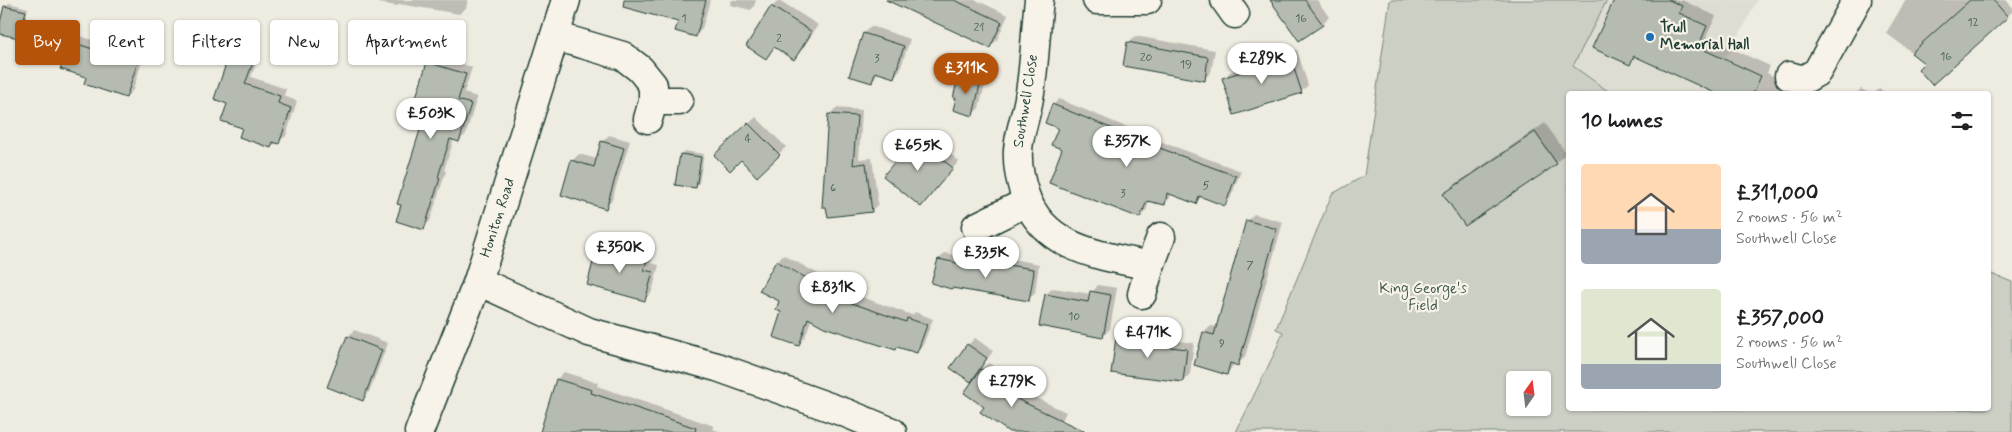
<!DOCTYPE html>
<html lang="en">
<head>
<meta charset="utf-8">
<style>
	body { margin:0; font-family:Mynerve,sans-serif; background:#f2f2f2; color:#202124; height:100vh; display:flex; flex-direction:column; font-size:19px; white-space:nowrap }
	* { box-sizing:border-box; margin:0 }
	p { font-size:16px; color:#757577 }
	.icon { flex:none; width:28px; height:28px; fill:none; stroke:currentColor; stroke-width:2; stroke-linecap:round; stroke-linejoin:round }
	.map { position:relative; flex:1; overflow:hidden }
	.sheet { position:absolute; left:1566px; top:91px; width:425px; height:320px; display:flex; flex-direction:column; background:#fff; border-radius:5px; box-shadow:0 1px 4px #0004 }
	.sheet>* { flex:none }
	.top-card { position:absolute; left:15px; top:20px; width:475px; height:45px; display:flex; gap:10px }
	.needle { width:32px; rotate:14deg }
	.controls { position:absolute; left:1506px; top:371px; display:grid; gap:10px }
	.controls a { display:grid; place-items:center; width:45px; height:45px; border-radius:5px; background:#fff; box-shadow:0 1px 4px #0004; font-size:25px }
	.price { position:absolute; translate:-50% -42px; padding:0 11px; border-radius:18px; background:#fff; color:#222; font-size:16px; line-height:32px; filter:drop-shadow(0 1px 2px #0008) }
	.price::after { content:''; position:absolute; left:50%; top:30px; width:15px; height:11px; margin-left:-8px; background:inherit; clip-path:polygon(0 0,100% 0,50% 100%) }
	.price.active { background:#b45309; color:#fff }
	ul { padding:0; list-style:none }
	li { display:flex; align-items:center; gap:15px; height:125px; padding:0 15px }
	li span { display:grid; place-items:center; flex:none; width:140px; height:100px; border-radius:5px; color:#555 }
	li>.icon { margin-inline-start:auto }
	span .icon { width:60px; height:60px; fill:#fffc; stroke-width:1 }
	li b { font-size:21px }
	h2 { display:flex; justify-content:space-between; align-items:center; height:60px; padding:0 15px; font-size:21px }
	.tag { padding:0 18px; border-radius:5px; background:#fff; box-shadow:0 1px 4px #0004; font-size:18px; line-height:45px }
	.tag.active { background:#b45309; color:#fff }
	.map>svg:first-child { display:block }
	.built { fill:#ddddd2 }
	.green { fill:#cccfc4; stroke:#76867c; fill-rule:evenodd }
	.shadow { fill:#0003 }
	.building { fill:#b5bbb0; stroke:#1f3d34 }
	.lines { fill:none; stroke-linecap:round; stroke-linejoin:round }
	.minor-casing { stroke:#1f3d34; stroke-width:31 }
	.minor { stroke:#f7f3e8; stroke-width:28 }
	.poi-dot { fill:#1f6fb2; stroke:#f7f3e8; stroke-width:2 }
	.labels { text-anchor:middle; dominant-baseline:central; stroke-width:4.5; stroke-linejoin:round; paint-order:stroke }
	.number-label { font-size:12px; fill:#445c53 }
	.poi-label { font-size:15px; font-weight:bold; fill:#1f3d34; stroke:#f7f3e8; text-anchor:start }
	.street-label { font-size:15px; fill:#1f3d34; stroke:#f7f3e8 }
	.park-label { font-size:15px; fill:#425a51; stroke:#f7f3e8 }
</style>
</head>
<body>
<div class="map">
<svg width="2012" height="432" viewBox="0 0 2012 432">
	<rect width="100%" height="100%" fill="#eeece1"/>
	<filter id="ink" filterUnits="userSpaceOnUse"><feTurbulence type="fractalNoise" baseFrequency=".02" numOctaves="2"/><feDisplacementMap in="SourceGraphic" scale="10" xChannelSelector="R" yChannelSelector="G"/><feConvolveMatrix kernelMatrix="1 2 1 2 8 2 1 2 1" color-interpolation-filters="sRGB"/></filter>
	<g filter="url(#ink)">
		<polygon class="built" points="1484,0 1757,0 1732,49 1722,61 1707,94 1612,94"/>
		<path class="green" d="M1390 0H1607L1573 66 1612 94H1569V409H1989V273L2012 282V432H1236L1275 352 1283 332 1276 329 1332 194 1364 176ZM1515 380H1542V408H1515Z"/>
		<g class="shadow">
			<polygon points="378,0 468,0 466,8 459,14 399,4 397,6 378,3"/>
			<polygon points="664,0 710,0 702,29 695,36 679,21"/>
			<polygon points="732,0 756,0 754,6 751,10 730,5"/>
			<polygon points="779,0 818,25 801,51 794,58 776,46 766,57 772,7"/>
			<polygon points="889,0 976,0 1008,15 997,40 990,47"/>
			<polygon points="1271,0 1317,0 1329,17 1322,24"/>
			<polygon points="1615,0 1682,0 1716,16 1706,37 1770,66 1767,73 1809,94 1712,94 1713,91 1637,56 1629,64"/>
			<polygon points="1906,0 2006,0 2012,7 2012,12 1932,83 1926,63 1886,33"/>
			<polygon points="9,3 28,8 22,34 19,37 0,33 5,7"/>
			<polygon points="871,26 910,39 900,70 894,77 879,72 871,82 864,33"/>
			<polygon points="64,31 102,43 105,39 117,43 124,34 148,42 133,90 126,97 63,64 57,38"/>
			<polygon points="1135,36 1215,50 1211,72 1204,79 1128,43"/>
			<polygon points="238,46 260,53 251,77 286,89 284,96 297,101 286,136 271,147 243,127 229,103 231,53"/>
			<polygon points="1297,50 1308,85 1301,92 1223,79 1230,72"/>
			<polygon points="435,56 472,67 464,93 477,97 466,134 459,141 454,139 444,170 446,171 430,221 423,228 421,129 428,63"/>
			<polygon points="967,68 988,73 979,108 972,115 958,97 960,75"/>
			<polygon points="1861,89 1871,94 1856,94"/>
			<polygon points="1879,89 1889,94 1874,94"/>
			<polygon points="1059,99 1162,142 1241,171 1230,199 1225,205 1202,196 1196,203 1171,193 1170,198 1165,203 1150,200 1146,211 1140,217 1064,149 1060,128 1046,122 1054,104"/>
			<polygon points="836,108 862,110 859,159 872,158 878,204 872,210 830,114"/>
			<polygon points="756,117 786,147 757,175 741,159 716,155"/>
			<polygon points="1545,123 1566,153 1556,163 1465,225 1445,194 1454,185"/>
			<polygon points="923,132 959,161 928,198 916,138"/>
			<polygon points="609,135 630,141 612,200 605,207 572,161 579,154 597,159 602,142"/>
			<polygon points="684,151 704,154 699,183 696,186 681,154"/>
			<polygon points="1254,214 1283,222 1245,357 1238,364 1235,363 1227,374 1204,332 1211,326 1217,327 1248,220"/>
			<polygon points="605,241 653,253 651,263 659,265 652,292 645,299 598,248"/>
			<polygon points="945,253 984,261 991,255 1039,264 1035,293 1029,299 939,259"/>
			<polygon points="784,255 856,295 912,315 915,312 933,319 923,345 916,352 898,346 895,349 812,318 805,337 798,344 783,312 780,301 761,290 777,261"/>
			<polygon points="1098,285 1117,288 1110,329 1103,336 1046,294 1053,288 1091,294"/>
			<polygon points="1125,324 1144,327 1143,336 1194,343 1190,374 1183,381 1118,331"/>
			<polygon points="354,330 388,343 369,392 362,399 348,337"/>
			<polygon points="975,338 993,351 981,368 989,363 1025,388 1023,392 1066,412 1062,421 1084,432 1022,432 986,407 978,375 976,374 970,380 968,345"/>
			<polygon points="564,372 598,383 597,386 714,426 713,429 721,432 541,432 557,379"/>
		</g>
		<g class="building">
			<polygon points="624,0 706,0 696,37 675,31 678,22 623,7"/>
			<polygon points="886,0 954,0 1002,22 990,48"/>
			<polygon points="1270,0 1305,0 1323,25 1299,41"/>
			<polygon points="1614,0 1669,0 1682,6 1679,13 1707,26 1698,47 1761,76 1753,94 1717,94 1634,56 1630,65 1592,48"/>
			<polygon points="1970,0 1993,0 2008,17 1932,85 1918,69 1924,63 1911,53"/>
			<polygon points="4,6 26,11 19,38 0,34 0,23"/>
			<polygon points="771,6 812,32 794,60 774,47 766,59 746,46"/>
			<polygon points="863,33 904,46 894,78 875,72 872,83 849,76"/>
			<polygon points="56,37 96,50 97,46 113,51 116,40 142,49 126,98 84,84 86,77 60,69 62,65 48,60"/>
			<polygon points="1127,42 1208,57 1205,81 1123,66"/>
			<polygon points="230,52 254,60 245,84 280,96 278,103 291,108 279,144 273,142 271,148 239,137 242,128 221,121 227,104 214,99"/>
			<polygon points="1290,56 1302,93 1234,115 1222,78"/>
			<polygon points="427,62 466,74 458,100 471,104 459,142 450,139 438,177 440,178 424,230 396,221 401,205 397,204 420,130 407,126"/>
			<polygon points="959,74 981,80 973,116 953,110 956,98 953,98"/>
			<polygon points="1052,104 1157,147 1236,176 1225,206 1199,196 1196,204 1167,193 1165,205 1147,201 1140,218 1049,183 1062,149 1051,145 1058,128 1045,123"/>
			<polygon points="828,114 857,116 853,165 866,163 872,212 828,217 826,207 822,207"/>
			<polygon points="748,123 780,155 757,177 741,160 730,171 714,155"/>
			<polygon points="1535,132 1557,164 1465,226 1443,194"/>
			<polygon points="915,137 953,168 921,207 883,176"/>
			<polygon points="601,141 624,148 606,209 561,195 571,160 594,167"/>
			<polygon points="680,154 701,157 696,188 675,185"/>
			<polygon points="1246,220 1277,229 1238,366 1230,363 1227,375 1194,365 1203,332 1214,335"/>
			<polygon points="597,247 647,260 644,270 653,272 645,301 587,285"/>
			<polygon points="938,259 982,268 983,261 1033,269 1034,272 1029,301 952,288 951,289 931,283"/>
			<polygon points="776,261 849,302 906,322 907,318 927,325 917,353 897,347 896,350 867,341 824,327 808,318 799,346 773,337 781,312 776,310 779,301 759,291"/>
			<polygon points="1090,291 1111,295 1103,338 1039,326 1045,294 1088,302"/>
			<polygon points="1117,331 1137,334 1136,343 1187,349 1183,382 1111,373"/>
			<polygon points="347,336 382,350 363,401 327,387"/>
			<polygon points="967,344 987,358 971,382 950,368"/>
			<polygon points="981,369 1019,396 1017,399 1086,432 1009,432 980,412 984,407 964,393"/>
			<polygon points="556,379 592,390 591,393 696,428 695,432 540,432"/>
		</g>
		<g class="lines">
			<defs>
				<g id="minor">
					<path d="M1039 0C1035 33 1035 66 1029 98 1026 116 1019 133 1018 150 1017 166 1020 180 1025 195 1044 250 1101 255 1150 266L1161 237"/>
					<polyline points="1097,0 1147,0"/>
					<polyline points="1225,0 1235,14"/>
					<polyline points="555,36 623,56 640,69 653,85 653,101 648,119"/>
					<polyline points="1789,76 1803,80 1817,72 1857,0"/>
					<polyline points="653,101 679,101"/>
					<polyline points="976,227 1027,202"/>
					<polyline points="478,281 589,332 717,367 846,413 892,432"/>
					<polyline points="1142,294 1150,266"/>
					<polyline points="419,432 478,281 566,0"/>
				</g>
			</defs>
			<use href="#minor" class="minor-casing"/>
			<use href="#minor" class="minor"/>
		</g>
	</g>
	<circle class="poi-dot" cx="1650" cy="37" r="5"/>
	<g class="labels">
		<g class="number-label">
			<text x="684" y="19">1</text>
			<text x="1301" y="19">16</text>
			<text x="1973" y="23">12</text>
			<text x="979" y="28">21</text>
			<text x="779" y="39">2</text>
			<text x="1946" y="57">16</text>
			<text x="1146" y="58">20</text>
			<text x="877" y="59">3</text>
			<text x="1186" y="65">19</text>
			<text x="748" y="139">4</text>
			<text x="1206" y="186">5</text>
			<text x="833" y="188">6</text>
			<text x="1123" y="194">3</text>
			<text x="1250" y="266">7</text>
			<text x="1074" y="317">10</text>
			<text x="1222" y="344">9</text>
		</g>
		<g class="poi-label">
			<text x="1660" y="28">Trull<tspan x="1660" dy="17">Memorial Hall</tspan></text>
		</g>
		<g class="street-label">
			<text transform="translate(1026 101) rotate(-81)">Southwell Close</text>
			<text transform="translate(498 218) rotate(-72)">Honiton Road</text>
		</g>
		<g class="park-label">
			<text x="1423" y="289">King George's<tspan x="1423" dy="17">Field</tspan></text>
		</g>
	</g>
</svg>
<div class="controls">
<a><svg class="needle" viewBox="-14 -14 28 28"><path d="M0-13l5 13h-10z" fill="#e53935"/><path d="M0 13l5-13h-10z" fill="#757577"/></svg></a>
</div>
<b class="price" style="left:1262px;top:85px">£289K</b>
<b class="price active" style="left:966px;top:95px">£311K</b>
<b class="price" style="left:431px;top:140px">£503K</b>
<b class="price" style="left:1127px;top:168px">£357K</b>
<b class="price" style="left:918px;top:172px">£655K</b>
<b class="price" style="left:620px;top:274px">£350K</b>
<b class="price" style="left:986px;top:279px">£335K</b>
<b class="price" style="left:833px;top:314px">£831K</b>
<b class="price" style="left:1148px;top:359px">£471K</b>
<b class="price" style="left:1012px;top:408px">£279K</b>
<div class="top-card">
<a class="tag active">Buy</a>
<a class="tag">Rent</a>
<a class="tag">Filters</a>
<a class="tag">New</a>
<a class="tag">Apartment</a>
</div>
<section class="sheet">
<h2>10 homes<svg class="icon" aria-label="filters" viewBox="0 0 24 24"><path d="M4 7h16M4 17h16"/><circle cx="9" cy="7" r="2"/><circle cx="15" cy="17" r="2"/></svg></h2>
<ul>
<li><span style="background:linear-gradient(#ffd9b3 65%,#9aa5b1 0)"><svg class="icon" aria-label="home" viewBox="0 0 24 24"><path d="M3 11l9-7 9 7M6 9v11h12V9"/></svg></span><div><b>£311,000</b><p>2 rooms · 56 m²</p><p>Southwell Close</p></div></li>
<li><span style="background:linear-gradient(#dfe7d0 75%,#9aa5b1 0)"><svg class="icon" aria-label="home" viewBox="0 0 24 24"><path d="M3 11l9-7 9 7M6 9v11h12V9"/></svg></span><div><b>£357,000</b><p>2 rooms · 56 m²</p><p>Southwell Close</p></div></li>
</ul>
</section>
</div>
</body>
</html>
